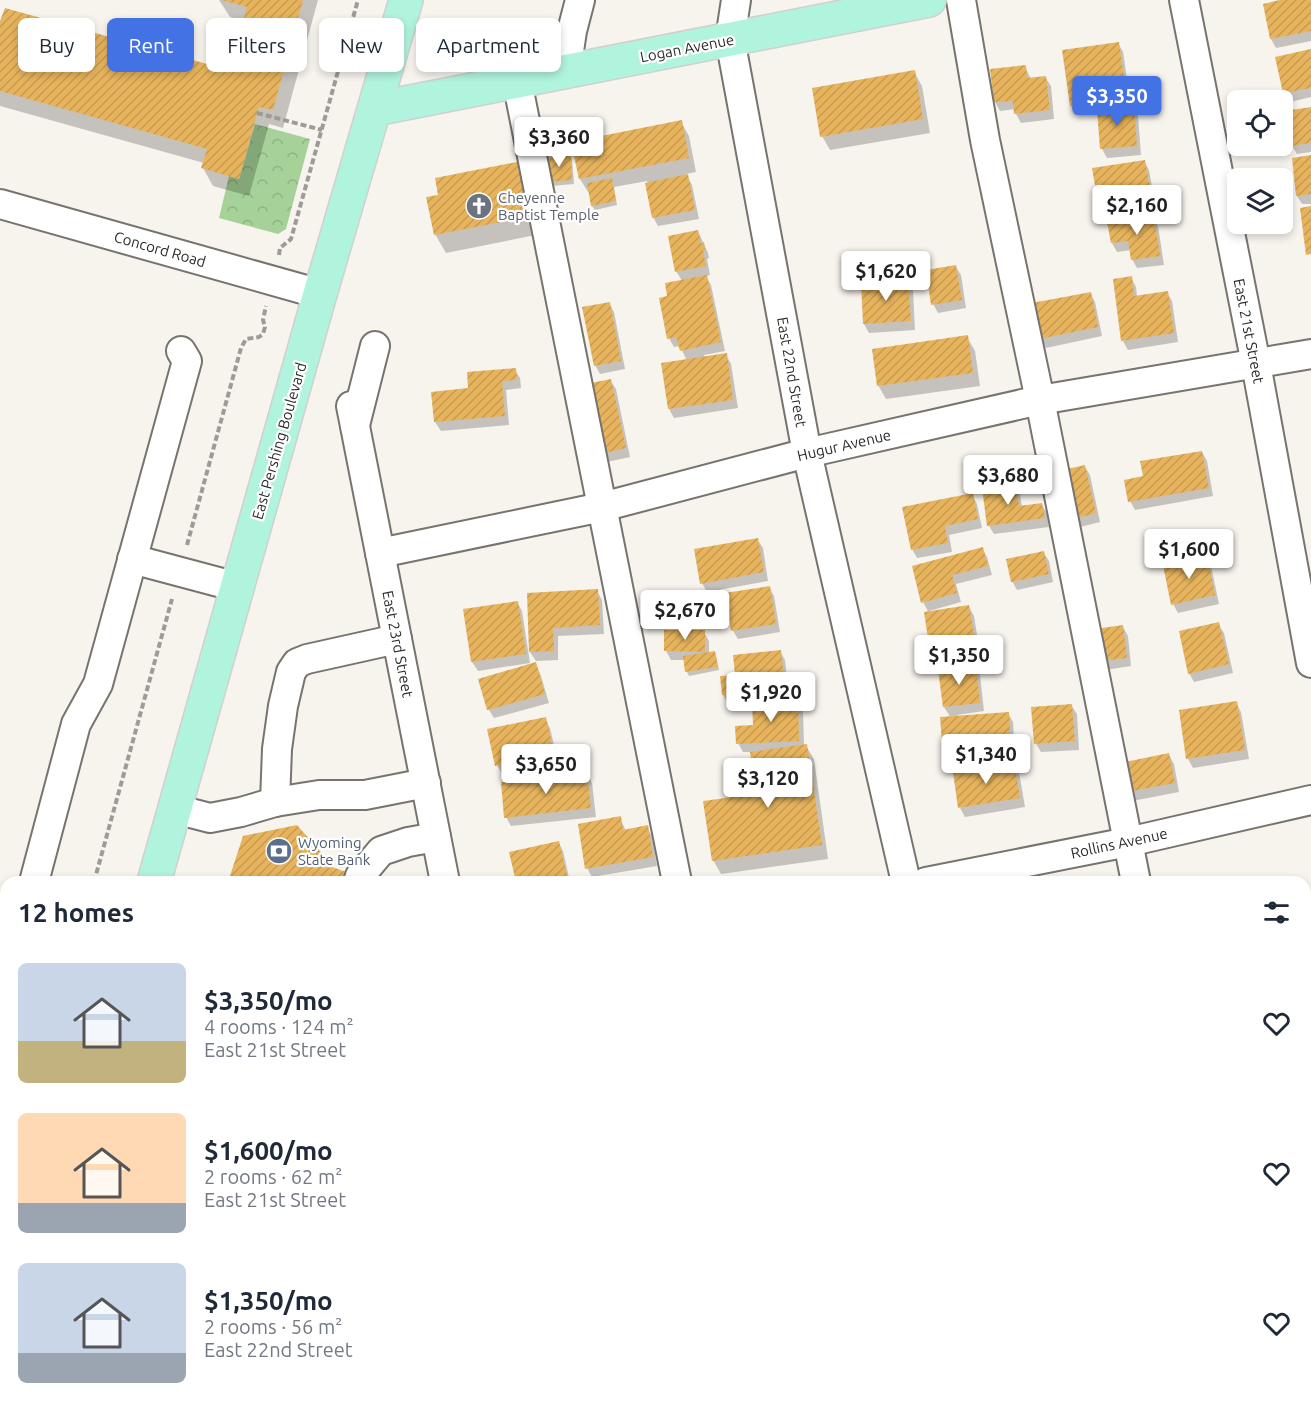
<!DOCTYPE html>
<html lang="en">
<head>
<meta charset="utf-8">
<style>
	body { margin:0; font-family:Ubuntu,sans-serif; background:#f6f6f7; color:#1f2937; height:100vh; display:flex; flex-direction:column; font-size:22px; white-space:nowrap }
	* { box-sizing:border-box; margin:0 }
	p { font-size:20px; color:#747a83 }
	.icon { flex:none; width:33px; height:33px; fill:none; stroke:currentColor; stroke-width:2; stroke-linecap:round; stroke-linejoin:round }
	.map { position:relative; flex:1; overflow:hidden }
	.details { position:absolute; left:0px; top:876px; width:1311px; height:534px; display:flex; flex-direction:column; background:#fff; border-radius:18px 18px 0 0; box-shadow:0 3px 9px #0003 }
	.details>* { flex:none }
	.hud { position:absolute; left:18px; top:18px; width:600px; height:54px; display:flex; gap:12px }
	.buttons { position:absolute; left:1227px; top:90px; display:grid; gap:12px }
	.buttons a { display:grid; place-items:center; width:66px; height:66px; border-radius:9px; background:#fff; box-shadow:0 3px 9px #0003; font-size:30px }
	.price { position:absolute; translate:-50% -51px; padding:0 14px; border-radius:6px; background:#fff; color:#222; font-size:20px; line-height:39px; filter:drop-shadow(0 2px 3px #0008) }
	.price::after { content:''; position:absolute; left:50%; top:36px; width:18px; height:14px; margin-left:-9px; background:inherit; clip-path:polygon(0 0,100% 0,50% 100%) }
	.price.current { background:#4272e3; color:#fff }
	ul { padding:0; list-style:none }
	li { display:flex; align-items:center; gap:18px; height:150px; padding:0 18px }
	li span { display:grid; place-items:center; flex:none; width:168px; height:120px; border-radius:9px; color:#555 }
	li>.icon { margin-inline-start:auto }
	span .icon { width:72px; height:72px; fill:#fffc; stroke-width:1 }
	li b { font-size:26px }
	h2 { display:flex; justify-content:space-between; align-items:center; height:72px; padding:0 18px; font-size:26px }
	.pill { padding:0 21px; border-radius:9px; background:#fff; box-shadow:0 3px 9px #0003; font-size:21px; line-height:54px }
	.pill.current { background:#4272e3; color:#fff }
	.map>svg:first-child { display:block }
	.forest { fill:url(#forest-crowns) }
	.shadow { fill:#0003 }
	.building { fill:url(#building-hatch) }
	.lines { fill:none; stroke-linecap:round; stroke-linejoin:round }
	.minor-casing { stroke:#77736e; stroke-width:32 }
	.major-casing { stroke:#d1d0d0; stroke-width:36 }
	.path { stroke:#9d9b96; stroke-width:4; stroke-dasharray:6 3; stroke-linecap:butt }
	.minor { stroke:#fff; stroke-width:28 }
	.major { stroke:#b0f4de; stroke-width:33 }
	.labels { text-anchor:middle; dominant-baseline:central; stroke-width:4.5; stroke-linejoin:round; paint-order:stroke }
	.street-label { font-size:15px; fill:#2c2b28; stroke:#fff }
	.worship-label { font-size:15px; fill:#5b616d; stroke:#fff; text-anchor:start }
	.service-label { font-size:15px; fill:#4e5e75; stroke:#fff; text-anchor:start }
</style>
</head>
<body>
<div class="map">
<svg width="1311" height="1410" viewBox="0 0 1311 1410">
	<defs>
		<pattern id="forest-crowns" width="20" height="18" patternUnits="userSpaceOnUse" patternTransform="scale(1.5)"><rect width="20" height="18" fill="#a6d198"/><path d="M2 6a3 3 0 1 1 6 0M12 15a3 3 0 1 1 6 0" fill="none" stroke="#8fb483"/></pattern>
		<pattern id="building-hatch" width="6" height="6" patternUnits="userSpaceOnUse" patternTransform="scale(1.5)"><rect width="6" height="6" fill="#e7b45d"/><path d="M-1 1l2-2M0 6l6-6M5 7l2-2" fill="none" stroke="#c69b51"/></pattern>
	</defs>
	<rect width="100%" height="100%" fill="#f7f3ed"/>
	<polygon class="forest" points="255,124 310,139 286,229 278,234 219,218 229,176 239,179"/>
	<g class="shadow">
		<polygon points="219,0 318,0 283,128 269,124 249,196 213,186 203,168 204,163 0,106 0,22 230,72 244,21 230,17"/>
		<polygon points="1288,0 1311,0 1311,41 1276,48 1271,39"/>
		<polygon points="1118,43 1123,52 1128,86 1109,89 1111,109 1133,107 1138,116 1141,155 1107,158 1102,149 1099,112 1076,115 1071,106"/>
		<polygon points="1311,50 1311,97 1290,102 1284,93 1277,58"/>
		<polygon points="1025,67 1031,79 1045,77 1051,86 1054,119 1021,123 1016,114 1015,109 1000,111 995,102"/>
		<polygon points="914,72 922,86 930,133 830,150 822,136"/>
		<polygon points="1311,109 1311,152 1297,154 1292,146"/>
		<polygon points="681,122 689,136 696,172 686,174 692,185 699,219 658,226 653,217 647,181 614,187 617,205 595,210 592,206 590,192 588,192 580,179 573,143"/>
		<polygon points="570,156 572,160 574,184 551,186 549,182"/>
		<polygon points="1311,157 1311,204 1302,204 1297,196"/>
		<polygon points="1144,161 1149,170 1155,203 1104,211 1099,202"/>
		<polygon points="521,163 541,234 446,253 435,234"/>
		<polygon points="1153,217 1158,226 1164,265 1137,268 1132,259 1131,250 1117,252 1112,243"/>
		<polygon points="698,231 708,253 709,258 707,259 710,275 706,276 711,285 725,351 704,355 704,358 726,355 731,364 738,408 674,418 669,409 687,361 680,346 674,347 669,338 669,297 682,281 676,271"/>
		<polygon points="956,267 961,275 966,308 938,313 933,304"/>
		<polygon points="1131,278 1136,287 1137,297 1167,292 1172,301 1178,342 1128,350 1123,341"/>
		<polygon points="908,281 913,290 915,330 869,333 864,324"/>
		<polygon points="1090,293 1095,302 1102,336 1046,348 1041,339"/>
		<polygon points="609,303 614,312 625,369 600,374 595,365"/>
		<polygon points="967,337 975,351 980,386 886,399 878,385"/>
		<polygon points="515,370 520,378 521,388 506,390 509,425 441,431 435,422 470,390"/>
		<polygon points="610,380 616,389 630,457 602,463"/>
		<polygon points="1202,452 1207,461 1213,496 1135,510 1130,501"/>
		<polygon points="1085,467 1090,475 1100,522 1076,528"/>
		<polygon points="1015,485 1020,494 1022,507 1041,504 1047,513 1049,527 994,534 989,526"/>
		<polygon points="972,495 977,504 982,528 949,535 952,552 917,558 912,549"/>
		<polygon points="757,539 763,548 768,581 707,592 702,583"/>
		<polygon points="982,549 987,557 992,575 956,584 961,602 929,611 930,613 969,607 974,616 980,653 937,660 932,651 929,613 923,602 913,567"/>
		<polygon points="1044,553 1049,561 1053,582 1017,590 1012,581"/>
		<polygon points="1206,557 1211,566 1219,604 1178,613 1173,604"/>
		<polygon points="769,587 774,596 780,632 738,639 733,631"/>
		<polygon points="597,591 602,600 604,634 558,636 558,660 536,661 530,652 528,594"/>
		<polygon points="517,602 522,611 530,663 478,671 472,662"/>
		<polygon points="1218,624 1224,633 1233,673 1194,682 1189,673"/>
		<polygon points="1123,627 1128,636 1131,666 1105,670 1100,661"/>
		<polygon points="704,632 709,641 709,653 714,652 716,656 719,670 689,676 687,672 685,660 671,660 666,651"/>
		<polygon points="780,651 785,660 789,697 763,700 763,702 797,701 803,710 804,746 806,746 814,759 828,859 721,874 713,860 758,795 752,752 743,752 738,743 754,727 754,701 728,704 723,695 737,676"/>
		<polygon points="535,664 540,673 549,703 494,718 489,710 480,680"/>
		<polygon points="975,666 980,675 984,711 957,715 957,718 1008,713 1013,722 1015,757 950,762 945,753 951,718 944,707 940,671"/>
		<polygon points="1236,703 1241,712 1249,759 1193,768 1188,759 1181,712"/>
		<polygon points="1071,705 1077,714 1079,750 1041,752 1036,744"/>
		<polygon points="545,719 550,728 558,762 502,774 497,765"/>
		<polygon points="1169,755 1174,764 1179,792 1132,801 1127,792"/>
		<polygon points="1014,763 1019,772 1025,807 965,817 960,808"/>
		<polygon points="587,774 592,783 596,817 511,826 506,817"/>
		<polygon points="620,818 626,831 647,827 652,836 657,866 592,877 587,868"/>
		<polygon points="558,842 563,851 570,882 518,882"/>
		<polygon points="1305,992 1311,1021 1311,1025 1305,1026"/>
		<rect x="1305" y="1042" width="6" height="46"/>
		<polygon points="1311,1096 1311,1142 1305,1143 1305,1097"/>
		<polygon points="147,1404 187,1404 154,1410 151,1410"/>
		<polygon points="887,1404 934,1404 935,1410 888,1410"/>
		<polygon points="1084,1404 1141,1404 1142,1410 1089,1410"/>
	</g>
	<g class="building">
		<polygon points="222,0 303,0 273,110 259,107 239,179 201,168 207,149 0,91 0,21 5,8 229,70 247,7"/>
		<polygon points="1280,0 1311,0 1311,31 1270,39 1263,4"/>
		<polygon points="1119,42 1124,78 1104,80 1107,101 1070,106 1062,50"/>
		<polygon points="1311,49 1311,88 1283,93 1275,57"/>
		<polygon points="1026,65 1027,78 1046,76 1050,110 1014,114 1013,101 994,102 990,69"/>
		<polygon points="915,70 923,119 820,137 812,88"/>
		<polygon points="1134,105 1137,146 1100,149 1097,109"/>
		<polygon points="1311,107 1311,143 1290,146 1285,111"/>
		<polygon points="682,120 689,158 579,179 571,142"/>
		<polygon points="571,155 572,180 547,182 545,157"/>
		<polygon points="1311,155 1311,194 1296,196 1292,158"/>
		<polygon points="1145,160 1151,194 1098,203 1092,168"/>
		<polygon points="522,161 532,216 434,235 426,197 438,195 435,178"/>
		<polygon points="688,174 695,210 652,218 645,183"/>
		<polygon points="612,178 616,201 591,206 587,183"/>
		<polygon points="1311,206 1311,254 1306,255 1300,208"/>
		<polygon points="1154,215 1160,256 1131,260 1128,241 1111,243 1107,222"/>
		<polygon points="698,230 701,244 704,242 705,249 703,250 706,266 675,272 668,236"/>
		<polygon points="956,265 962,300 931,305 926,270"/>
		<polygon points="707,275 721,342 680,351 676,337 667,339 659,298 667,296 665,283"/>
		<polygon points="1132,276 1134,296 1168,291 1174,333 1121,341 1113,279"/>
		<polygon points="908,280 911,321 863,324 861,282"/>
		<polygon points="1091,292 1098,327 1039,339 1032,303"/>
		<polygon points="610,302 621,361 594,366 582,307"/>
		<polygon points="968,335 973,373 877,386 872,349"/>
		<polygon points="727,353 733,400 668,409 661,363"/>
		<polygon points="516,368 517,380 502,381 505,416 434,422 431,392 468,388 467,372"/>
		<polygon points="611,379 626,448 596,455 581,385"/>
		<polygon points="1202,451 1209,488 1128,502 1124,480 1143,476 1140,461"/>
		<polygon points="1085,465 1096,513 1070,520 1059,471"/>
		<polygon points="1016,483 1019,506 1042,503 1045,518 987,526 982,488"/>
		<polygon points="973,493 978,519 945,526 948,543 911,550 902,507"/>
		<polygon points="758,538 764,572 700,584 694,549"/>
		<polygon points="983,547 988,566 952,575 957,593 921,603 912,566"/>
		<polygon points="1044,551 1049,574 1011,582 1006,559"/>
		<polygon points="1207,555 1215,595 1171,605 1163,565"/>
		<polygon points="770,586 776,624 731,631 725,593"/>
		<polygon points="598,589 600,625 553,628 554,651 529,652 527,593"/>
		<polygon points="518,601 526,654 471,662 463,609"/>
		<polygon points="969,605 976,644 930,652 924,612"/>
		<polygon points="1219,622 1229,664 1188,674 1179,631"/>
		<polygon points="1123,625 1127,658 1098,661 1095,629"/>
		<polygon points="664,630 705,630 705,652 664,651"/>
		<polygon points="781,650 785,688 722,695 720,676 735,675 733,655"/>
		<polygon points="715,651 718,667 685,672 683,656"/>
		<polygon points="536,662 545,694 487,710 478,679"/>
		<polygon points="976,665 980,703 943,707 938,670"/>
		<polygon points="798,700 799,741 736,744 735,726 753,725 752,701"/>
		<polygon points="1237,701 1245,750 1186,759 1179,710"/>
		<polygon points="1072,704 1075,741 1034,744 1031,707"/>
		<polygon points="1009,712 1011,748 943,754 940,717"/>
		<polygon points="546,717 554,753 495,766 487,729"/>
		<polygon points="807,744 822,845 712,861 703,801 756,794 750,752"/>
		<polygon points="1169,753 1175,783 1126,792 1120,763"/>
		<polygon points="1014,761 1020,798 958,808 953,772"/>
		<polygon points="587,772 591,808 504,818 501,782"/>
		<polygon points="621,816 623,830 648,825 653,857 585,869 578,824"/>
		<polygon points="297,825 333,866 332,867 375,882 228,882 243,836"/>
		<polygon points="559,841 568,880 557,882 516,882 509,852"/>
		<polygon points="1311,1040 1311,1079 1305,1079 1305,1041"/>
		<polygon points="1311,1095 1311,1132 1305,1133 1305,1096"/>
		<polygon points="1311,1144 1311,1186 1306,1187 1305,1183 1305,1146"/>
		<polygon points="758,1404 764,1404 765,1410 731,1410 731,1409"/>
		<polygon points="785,1404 814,1404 815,1410 786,1410"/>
		<polygon points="885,1404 931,1404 932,1410 886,1410"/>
		<polygon points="1087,1404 1136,1404 1137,1410 1087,1410"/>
	</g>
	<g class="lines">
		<defs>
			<g id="minor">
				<polyline points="736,0 730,39 807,453 906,882"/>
				<polyline points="961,0 985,140 1040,400 1136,882"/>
				<polyline points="1184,0 1256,364 1311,663"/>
				<polyline points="566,71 572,31 580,0"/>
				<polyline points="517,81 677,882"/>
				<polyline points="0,204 320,294"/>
				<polyline points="351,406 445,882"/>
				<polyline points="355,425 375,346"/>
				<polyline points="380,553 602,507 807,453 1040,400 1311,354"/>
				<polyline points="132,559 237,587"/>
				<polyline points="275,802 277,749 283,706 291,672 297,663 307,659 397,639"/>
				<polyline points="175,809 210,818 241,812 275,802 319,795 365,795 426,783"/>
				<polyline points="34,882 76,724 98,684 187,361 181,351"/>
				<polyline points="358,882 360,876 381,851 408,842 436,837"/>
				<polyline points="926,882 1128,842 1311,800"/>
				<polyline points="0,1010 6,987"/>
				<polyline points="1305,1241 1311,1239"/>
				<polyline points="317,1404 318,1410"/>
				<polyline points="549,1404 550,1410"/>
				<polyline points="781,1404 782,1410"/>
				<polyline points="1002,1404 1003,1410"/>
				<polyline points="1239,1404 1240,1410"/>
				<polyline points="464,1410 493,1404"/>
			</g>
			<g id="major">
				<polyline points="375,109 929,0"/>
				<polyline points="154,882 320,294 406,0"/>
				<polyline points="16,1410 18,1404"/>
			</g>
		</defs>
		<use href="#minor" class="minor-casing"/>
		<use href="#major" class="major-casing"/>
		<g class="path">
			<polyline points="257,113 322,130"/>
			<polyline points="279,255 280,248 291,239 358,0"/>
			<polyline points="187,545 241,348 246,339 259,337 263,334 265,327 263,320 266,306"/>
			<polyline points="94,882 172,599"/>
			<polyline points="0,1222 6,1200"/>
		</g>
		<use href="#minor" class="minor"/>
		<use href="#major" class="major"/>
	</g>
	<defs>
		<symbol id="church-disc" viewBox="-11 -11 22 22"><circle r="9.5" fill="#6b7280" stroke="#fff"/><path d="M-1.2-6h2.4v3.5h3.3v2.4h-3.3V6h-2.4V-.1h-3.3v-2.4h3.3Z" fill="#fff"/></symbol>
		<symbol id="bank-disc" viewBox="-11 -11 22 22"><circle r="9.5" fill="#5c6f8a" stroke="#fff"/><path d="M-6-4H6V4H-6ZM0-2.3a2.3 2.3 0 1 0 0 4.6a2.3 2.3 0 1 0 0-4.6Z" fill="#fff"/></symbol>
	</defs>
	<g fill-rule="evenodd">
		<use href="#church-disc" x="464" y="191" width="30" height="30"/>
		<use href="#bank-disc" x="264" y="836" width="30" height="30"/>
	</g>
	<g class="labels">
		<g class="street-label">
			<text transform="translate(687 48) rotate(-11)">Logan Avenue</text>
			<text transform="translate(160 249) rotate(16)">Concord Road</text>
			<text transform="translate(1249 331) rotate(79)">East 21st Street</text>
			<text transform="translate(792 372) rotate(80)">East 22nd Street</text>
			<text transform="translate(279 441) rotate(-74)">East Pershing Boulevard</text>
			<text transform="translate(844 445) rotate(-13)">Hugur Avenue</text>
			<text transform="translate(398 644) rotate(79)">East 23rd Street</text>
			<text transform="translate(1119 843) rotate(-12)">Rollins Avenue</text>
		</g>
		<g class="worship-label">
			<text x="498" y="197">Cheyenne<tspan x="498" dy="17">Baptist Temple</tspan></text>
		</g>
		<g class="service-label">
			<text x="298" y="842">Wyoming<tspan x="298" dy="17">State Bank</tspan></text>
		</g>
	</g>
</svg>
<div class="buttons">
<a><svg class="icon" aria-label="locate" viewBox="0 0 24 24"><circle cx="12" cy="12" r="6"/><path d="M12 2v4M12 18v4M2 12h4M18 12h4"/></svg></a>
<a><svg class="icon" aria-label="layers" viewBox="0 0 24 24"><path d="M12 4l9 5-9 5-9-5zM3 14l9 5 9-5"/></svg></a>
</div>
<b class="price current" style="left:1117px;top:127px">$3,350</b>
<b class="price" style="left:559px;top:168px">$3,360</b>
<b class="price" style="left:1137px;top:236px">$2,160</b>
<b class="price" style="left:886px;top:302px">$1,620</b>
<b class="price" style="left:1008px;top:506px">$3,680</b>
<b class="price" style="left:1189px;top:580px">$1,600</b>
<b class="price" style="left:685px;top:641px">$2,670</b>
<b class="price" style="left:959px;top:686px">$1,350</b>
<b class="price" style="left:771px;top:723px">$1,920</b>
<b class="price" style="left:986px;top:785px">$1,340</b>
<b class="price" style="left:546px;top:795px">$3,650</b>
<b class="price" style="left:768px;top:809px">$3,120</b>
<div class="hud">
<a class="pill">Buy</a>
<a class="pill current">Rent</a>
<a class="pill">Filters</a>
<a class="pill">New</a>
<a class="pill">Apartment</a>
</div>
<section class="details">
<h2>12 homes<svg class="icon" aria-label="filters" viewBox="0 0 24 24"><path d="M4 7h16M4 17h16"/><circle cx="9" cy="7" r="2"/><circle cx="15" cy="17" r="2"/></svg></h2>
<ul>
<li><span style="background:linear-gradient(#c9d6e8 65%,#c2b280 0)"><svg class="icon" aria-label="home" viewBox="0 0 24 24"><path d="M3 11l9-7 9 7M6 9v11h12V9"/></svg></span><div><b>$3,350/mo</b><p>4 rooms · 124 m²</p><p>East 21st Street</p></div><svg class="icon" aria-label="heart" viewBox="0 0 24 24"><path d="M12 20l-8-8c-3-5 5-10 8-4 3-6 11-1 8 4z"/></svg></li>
<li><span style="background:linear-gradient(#ffd9b3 75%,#9aa5b1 0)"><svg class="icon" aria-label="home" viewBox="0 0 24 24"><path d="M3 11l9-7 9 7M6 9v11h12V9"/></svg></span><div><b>$1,600/mo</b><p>2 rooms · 62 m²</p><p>East 21st Street</p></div><svg class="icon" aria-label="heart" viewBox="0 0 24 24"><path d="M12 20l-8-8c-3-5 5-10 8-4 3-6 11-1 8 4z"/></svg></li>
<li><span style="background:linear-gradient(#c9d6e8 75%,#9aa5b1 0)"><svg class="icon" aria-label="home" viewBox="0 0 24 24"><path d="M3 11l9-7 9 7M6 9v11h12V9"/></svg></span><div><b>$1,350/mo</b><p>2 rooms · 56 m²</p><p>East 22nd Street</p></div><svg class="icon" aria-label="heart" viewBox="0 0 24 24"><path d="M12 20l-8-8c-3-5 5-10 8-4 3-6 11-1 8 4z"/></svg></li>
</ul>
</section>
</div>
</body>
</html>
